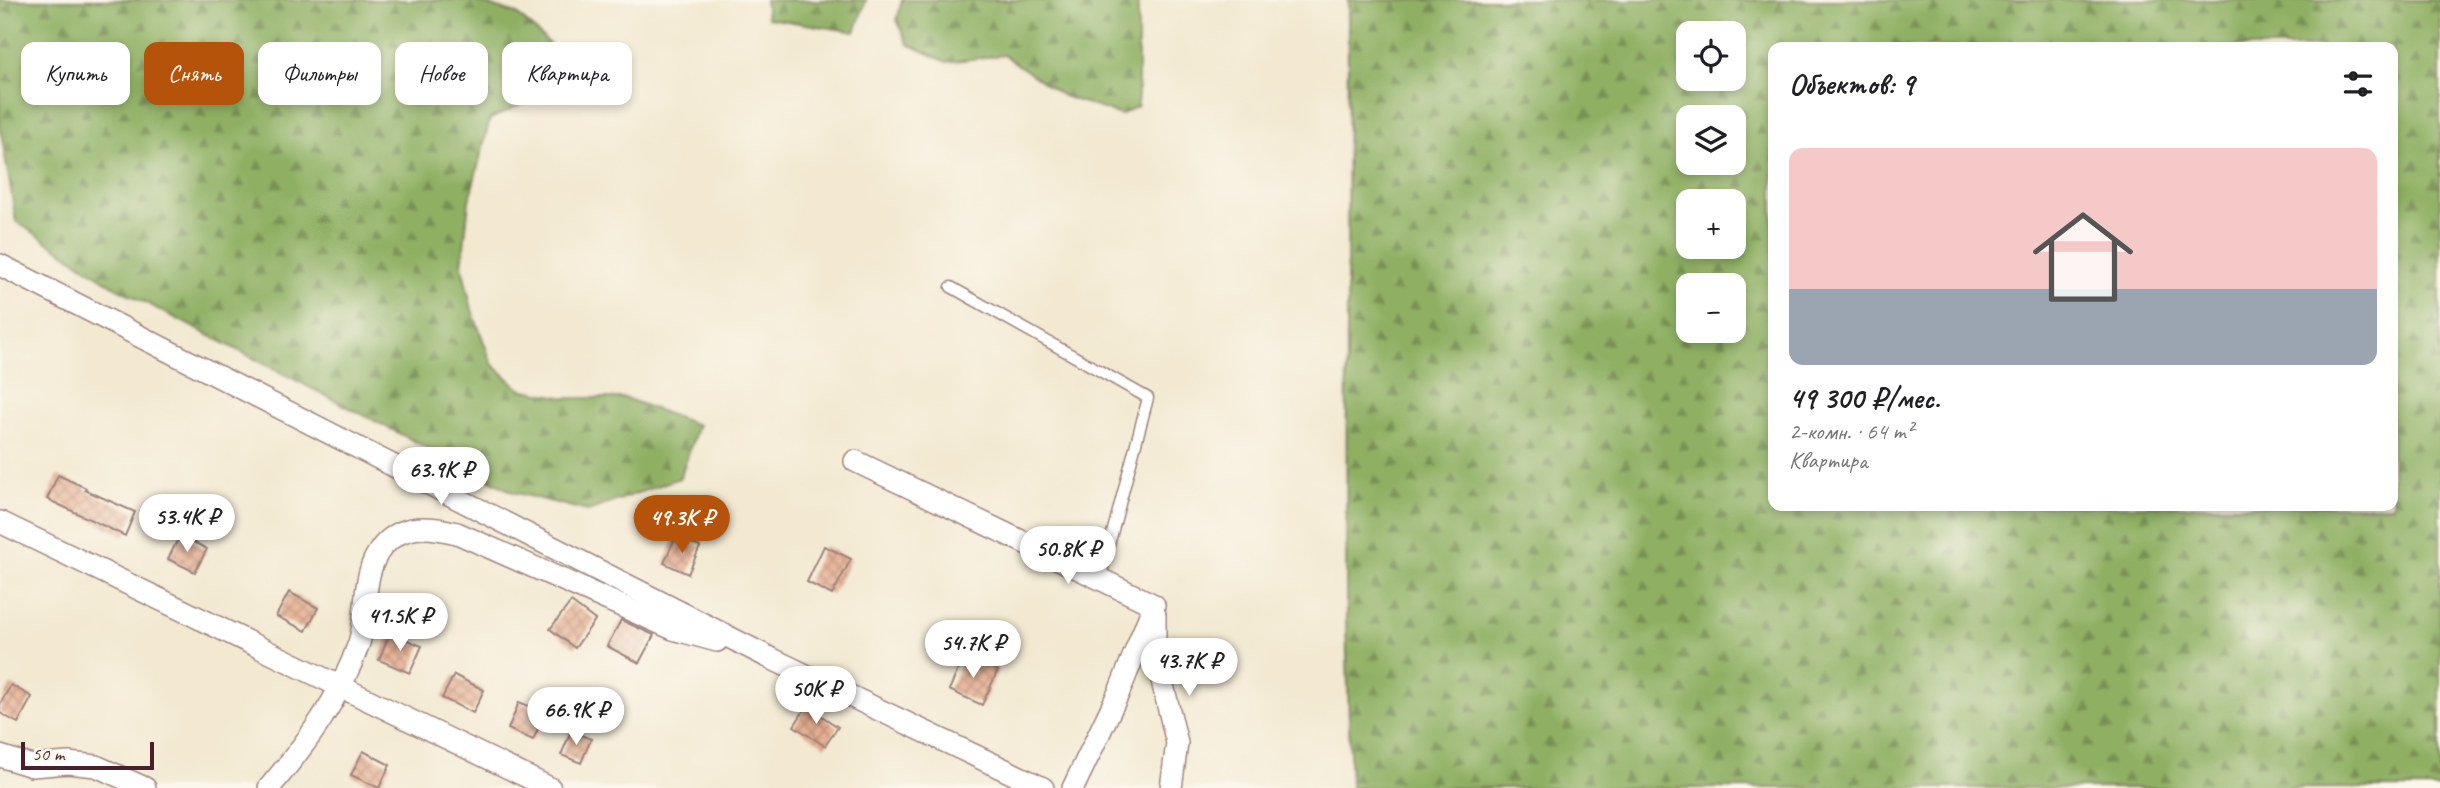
<!DOCTYPE html>
<html lang="ru">
<head>
<meta charset="utf-8">
<style>
	body { margin:0; font-family:Caveat,sans-serif; background:#f6f6f6; color:#202124; height:100vh; display:flex; flex-direction:column; font-size:26px; white-space:nowrap }
	* { box-sizing:border-box; margin:0 }
	p { font-size:23px; color:#757577 }
	.icon { flex:none; width:38px; height:38px; fill:none; stroke:currentColor; stroke-width:2; stroke-linecap:round; stroke-linejoin:round }
	.map { position:relative; flex:1; overflow:hidden }
	.details { position:absolute; left:1768px; top:42px; width:630px; height:469px; display:flex; flex-direction:column; background:#fff; border-radius:14px; box-shadow:0 4px 10px #0003 }
	.details>* { flex:none }
	.banner { position:absolute; left:21px; top:42px; width:665px; height:63px; display:flex; gap:14px }
	.buttons { position:absolute; left:1676px; top:21px; display:grid; gap:14px }
	.buttons a { display:grid; place-items:center; width:70px; height:70px; border-radius:14px; background:#fff; box-shadow:0 4px 10px #0003; font-size:35px }
	.scale { position:absolute; left:21px; bottom:18px; width:133px; box-sizing:border-box; padding-left:7px; border:4px solid #4a1f2b; border-top:0; font-size:19px; line-height:24px; white-space:nowrap; color:#4a1f2b; -webkit-text-stroke:5px #fbf7ec; paint-order:stroke }
	.price { position:absolute; translate:-50% -60px; padding:0 16px; border-radius:24px; background:#fff; color:#222; font-size:23px; line-height:46px; filter:drop-shadow(0 2px 4px #0008) }
	.price::after { content:''; position:absolute; left:50%; top:42px; width:21px; height:16px; margin-left:-10px; background:inherit; clip-path:polygon(0 0,100% 0,50% 100%) }
	.price.active { background:#b45309; color:#fff }
	ul { padding:0; list-style:none }
	li { display:grid; align-content:center; gap:14px; height:371px; padding:0 21px }
	li+li { border-top:2px solid #e0e0e0 }
	li span { display:grid; place-items:center; height:217px; border-radius:14px; color:#555 }
	li>.icon { margin-inline-start:auto }
	span .icon { width:126px; height:126px; fill:#fffc; stroke-width:1 }
	li b { font-size:30px }
	h2 { display:flex; justify-content:space-between; align-items:center; height:84px; padding:0 21px; font-size:30px }
	.tag { padding:0 24px; border-radius:14px; background:#fff; box-shadow:0 4px 10px #0003; font-size:24px; line-height:63px }
	.tag.active { background:#b45309; color:#fff }
	.map>svg:first-child { display:block }
	.forest { fill:url(#forest-firs); stroke:#6c6848; stroke-width:2; fill-rule:evenodd }
	.building { fill:url(#building-cross-hatch) }
	.lines { fill:none; stroke-linecap:round; stroke-linejoin:round }
	.service-casing { stroke:#9e847e; stroke-width:13 }
	.minor-casing { stroke:#9e847e; stroke-width:24 }
	.service { stroke:#fff; stroke-width:10 }
	.minor { stroke:#fff; stroke-width:21 }
</style>
</head>
<body>
<div class="map">
<svg width="2440" height="788" viewBox="0 0 2440 788">
	<defs>
		<pattern id="forest-firs" width="22" height="20" patternUnits="userSpaceOnUse" patternTransform="scale(1.75)"><rect width="22" height="20" fill="#8fb064"/><path d="M5 1l3.5 6h-7zM16 11l3.5 6h-7z" fill="#778f53"/></pattern>
		<pattern id="building-cross-hatch" width="8" height="8" patternUnits="userSpaceOnUse" patternTransform="scale(1.75)"><rect width="8" height="8" fill="#e6af92"/><path d="M0 0l8 8M0 8l8-8" fill="none" stroke="#bc8e77"/></pattern>
	</defs>
	<rect width="100%" height="100%" fill="#fbf7ec"/>
	<filter id="ink" filterUnits="userSpaceOnUse"><feTurbulence type="fractalNoise" baseFrequency=".0143" numOctaves="2"/><feDisplacementMap in="SourceGraphic" scale="14" xChannelSelector="R" yChannelSelector="G"/><feConvolveMatrix kernelMatrix="1 2 1 2 8 2 1 2 1" color-interpolation-filters="sRGB"/></filter>
	<filter id="wash" filterUnits="userSpaceOnUse"><feTurbulence type="fractalNoise" baseFrequency=".00686" numOctaves="4" result="noise"/><feDisplacementMap in="SourceGraphic" scale="28" xChannelSelector="R" yChannelSelector="G"/><feGaussianBlur stdDeviation="1.57" result="paint"/><feColorMatrix in="noise" values="0 0 0 0 0 0 0 0 0 0 0 0 0 0 0 0 0 1.4 0 .05"/><feComposite in="paint" operator="in"/></filter>
	<g filter="url(#wash)">
		<rect width="100%" height="100%" fill="#f3e9d1"/>
		<g class="forest">
			<polygon points="0,0 471,0 517,14 551,45 538,97 490,119 469,201 462,266 472,310 492,364 520,389 566,398 625,398 698,425 680,478 588,511 513,492 115,287 16,221 0,126"/>
			<polygon points="765,0 866,0 855,32 767,18"/>
			<polygon points="902,0 1138,0 1138,106 1121,115 1063,96 1004,55 947,62 908,44 897,20"/>
			<path d="M1348 0H2440V788H1351L1346 623ZM1689 33H1734V79H1689ZM1773 47H2392V506H1773ZM1689 117H1734V163H1689ZM1734 201V247H1689V201ZM1689 285H1734V331H1689Z"/>
		</g>
		<g id="blocks">
			<g class="building">
				<polygon points="58,475 86,488 85,490 135,512 125,536 47,499"/>
				<polygon points="180,535 207,549 195,572 168,559"/>
				<polygon points="676,536 700,547 688,574 664,563"/>
				<polygon points="824,546 851,559 832,595 807,582"/>
				<polygon points="289,592 318,608 306,631 276,616"/>
				<polygon points="571,602 595,620 575,648 550,629"/>
				<polygon points="621,620 654,635 639,663 607,646"/>
				<polygon points="390,633 422,646 410,673 379,660"/>
				<polygon points="965,654 998,670 982,705 949,690"/>
				<polygon points="454,675 484,690 473,713 442,698"/>
				<polygon points="11,685 32,697 18,723 0,713 0,704"/>
				<polygon points="519,702 545,713 533,740 508,729"/>
				<polygon points="807,706 838,727 825,746 794,726"/>
				<polygon points="571,731 591,739 581,763 561,755"/>
				<polygon points="363,751 390,765 379,788 351,775"/>
			</g>
		</g>
	</g>
	<g filter="url(#ink)">
		<use href="#blocks" fill-opacity="0" stroke="#9e847e" stroke-width="2"/>
		<g class="lines">
			<defs>
				<polyline id="service" points="951,287 1148,398 1100,579"/>
				<g id="minor">
					<polyline points="0,265 766,656 1043,788"/>
					<polyline points="855,461 1154,605 1119,692 1073,788"/>
					<polyline points="0,522 550,788"/>
					<polyline points="1155,615 1155,652 1177,743 1171,788"/>
					<polyline points="0,756 32,766 68,763 96,766 145,788"/>
					<path d="M269 788C306 744 340 699 359 643 369 612 360 573 383 546 403 523 430 526 457 533L673 629 717 641"/>
				</g>
			</defs>
			<use href="#service" class="service-casing"/>
			<use href="#minor" class="minor-casing"/>
			<use href="#service" class="service"/>
			<use href="#minor" class="minor"/>
		</g>
	</g>
</svg>
<div class="buttons">
<a><svg class="icon" aria-label="locate" viewBox="0 0 24 24"><circle cx="12" cy="12" r="6"/><path d="M12 2v4M12 18v4M2 12h4M18 12h4"/></svg></a>
<a><svg class="icon" aria-label="layers" viewBox="0 0 24 24"><path d="M12 4l9 5-9 5-9-5zM3 14l9 5 9-5"/></svg></a>
<a>+</a>
<a>−</a>
</div>
<div class="scale">50 m</div>
<b class="price" style="left:441px;top:507px">63.9K ₽</b>
<b class="price" style="left:187px;top:554px">53.4K ₽</b>
<b class="price active" style="left:682px;top:555px">49.3K ₽</b>
<b class="price" style="left:1068px;top:586px">50.8K ₽</b>
<b class="price" style="left:400px;top:653px">41.5K ₽</b>
<b class="price" style="left:973px;top:680px">54.7K ₽</b>
<b class="price" style="left:1189px;top:698px">43.7K ₽</b>
<b class="price" style="left:816px;top:726px">50K ₽</b>
<b class="price" style="left:576px;top:747px">66.9K ₽</b>
<div class="banner">
<a class="tag">Купить</a>
<a class="tag active">Снять</a>
<a class="tag">Фильтры</a>
<a class="tag">Новое</a>
<a class="tag">Квартира</a>
</div>
<section class="details">
<h2>Объектов: 9<svg class="icon" aria-label="filters" viewBox="0 0 24 24"><path d="M4 7h16M4 17h16"/><circle cx="9" cy="7" r="2"/><circle cx="15" cy="17" r="2"/></svg></h2>
<ul>
<li><span style="background:linear-gradient(#f6c9c9 65%,#9aa5b1 0)"><svg class="icon" aria-label="home" viewBox="0 0 24 24"><path d="M3 11l9-7 9 7M6 9v11h12V9"/></svg></span><div><b>49 300 ₽/мес.</b><p>2-комн. · 64 m²</p><p>Квартира</p></div></li>
</ul>
</section>
</div>
</body>
</html>
